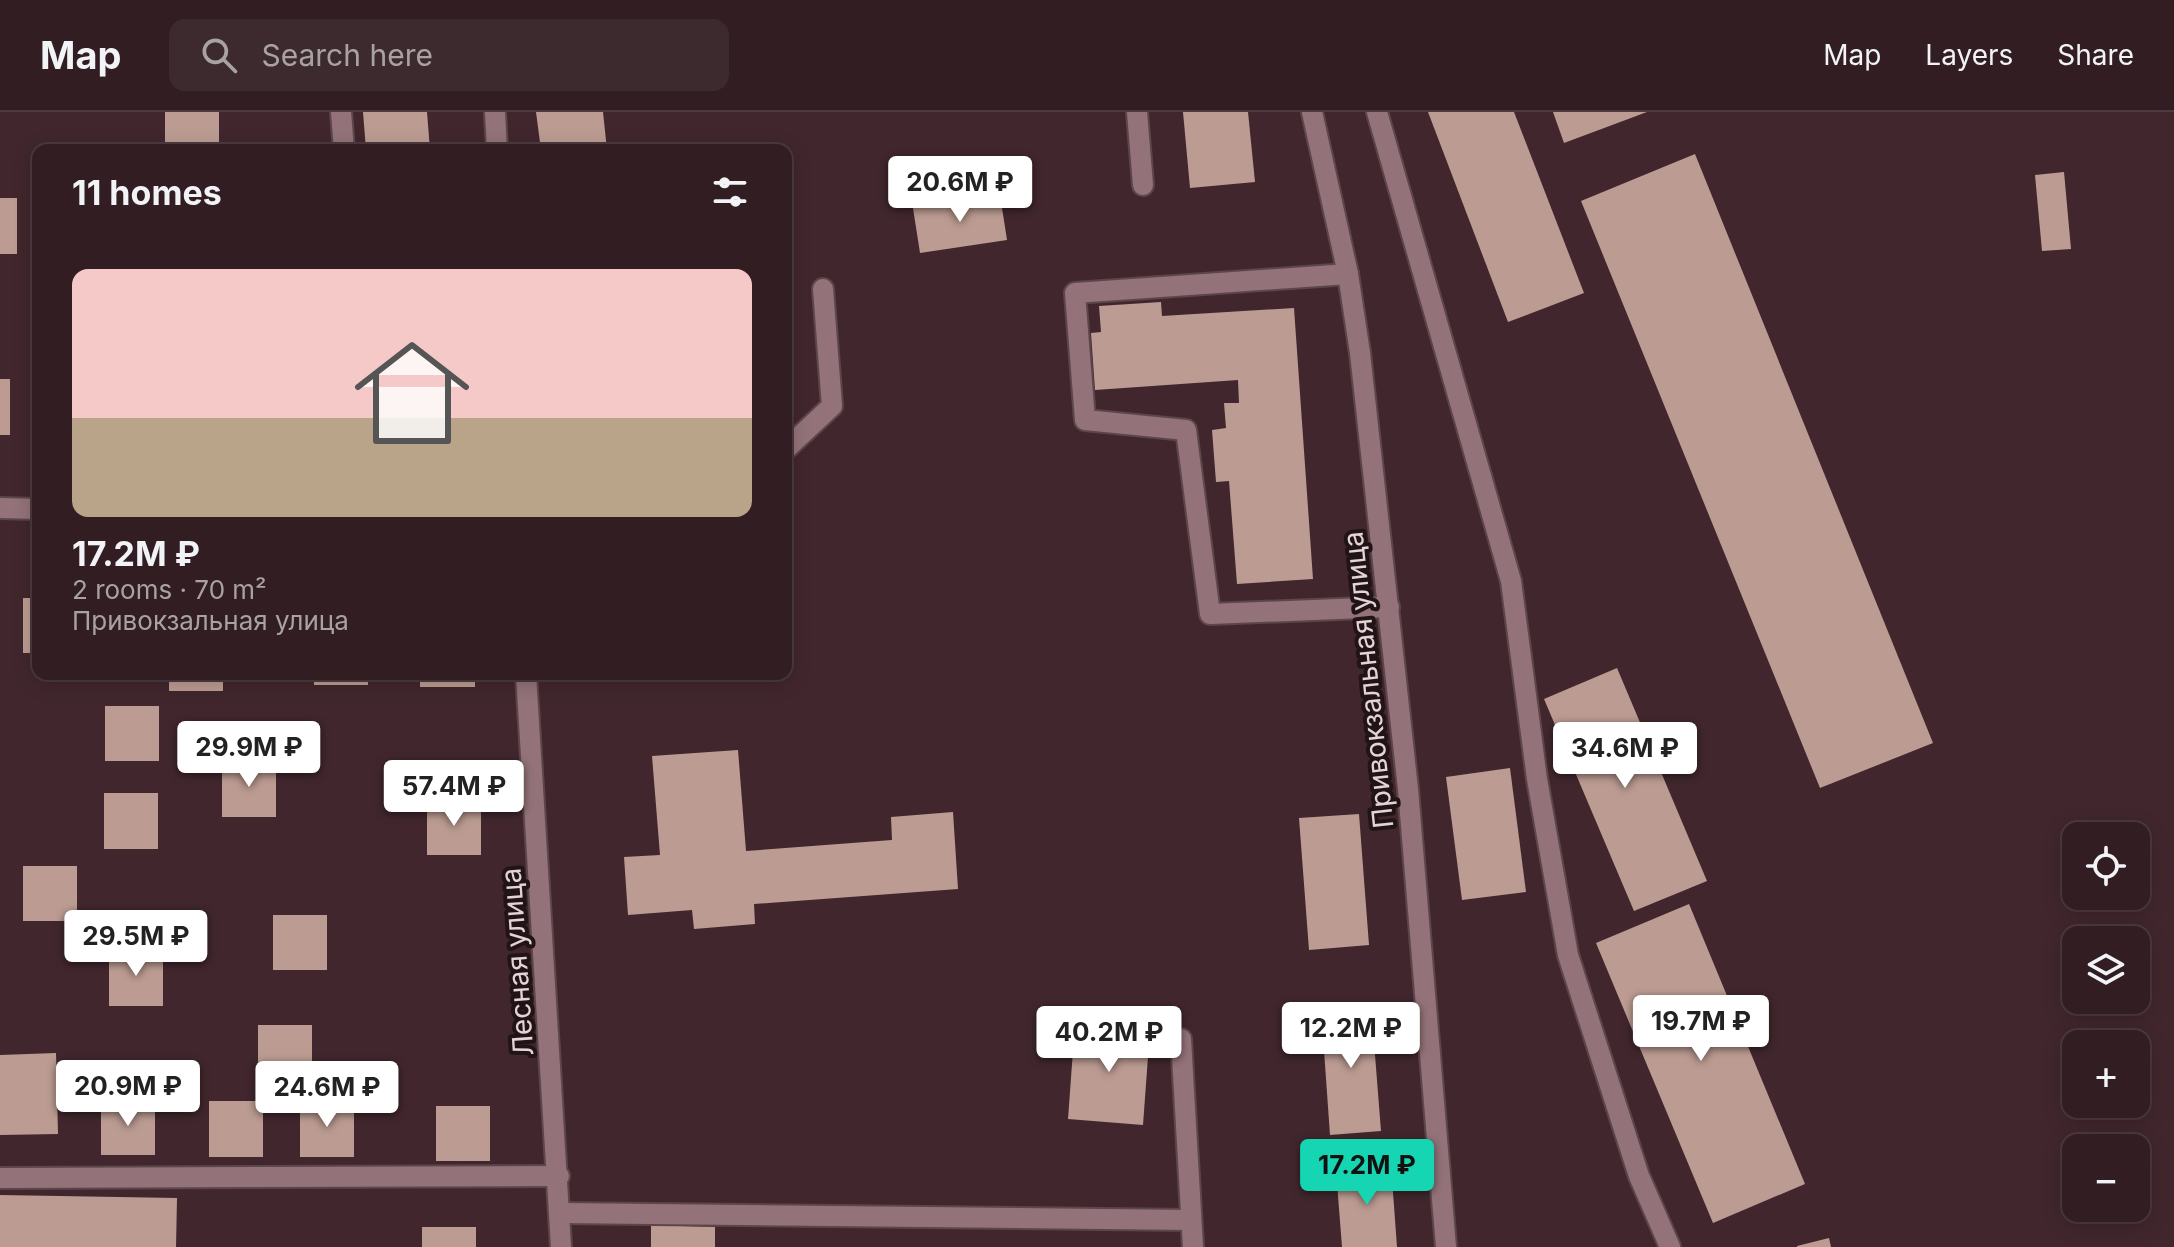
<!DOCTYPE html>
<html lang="en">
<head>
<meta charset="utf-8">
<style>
	body { margin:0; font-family:Inter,sans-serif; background:#3d2a2f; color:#f1f3f6; height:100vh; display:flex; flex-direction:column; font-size:30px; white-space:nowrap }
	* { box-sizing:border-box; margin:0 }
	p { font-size:26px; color:#a8a2a5 }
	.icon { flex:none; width:44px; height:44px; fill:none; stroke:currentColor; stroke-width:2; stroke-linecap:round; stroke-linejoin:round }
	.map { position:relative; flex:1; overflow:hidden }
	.sheet { position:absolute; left:32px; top:32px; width:760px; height:536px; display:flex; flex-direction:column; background:#311d22; border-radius:16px; box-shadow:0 4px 20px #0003,0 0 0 2px #4c3b40 }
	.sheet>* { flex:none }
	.tools { position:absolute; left:2062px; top:710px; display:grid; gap:16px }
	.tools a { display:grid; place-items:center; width:88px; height:88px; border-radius:16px; background:#311d22; box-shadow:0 4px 20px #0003,0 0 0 2px #4c3b40; font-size:40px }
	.price { position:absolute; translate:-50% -68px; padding:0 18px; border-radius:8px; background:#fff; color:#222; font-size:26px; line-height:52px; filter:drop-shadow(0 2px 4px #0008) }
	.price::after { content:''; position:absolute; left:50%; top:48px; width:24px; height:18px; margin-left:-12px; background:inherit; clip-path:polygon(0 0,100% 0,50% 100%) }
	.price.active { background:#16d5b3; color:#111 }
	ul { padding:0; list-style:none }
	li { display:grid; align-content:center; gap:16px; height:424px; padding:0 40px }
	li+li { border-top:2px solid #4c3b40 }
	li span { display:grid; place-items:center; height:248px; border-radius:16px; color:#555 }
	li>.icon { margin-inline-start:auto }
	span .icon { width:144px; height:144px; fill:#fffc; stroke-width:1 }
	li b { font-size:34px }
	h2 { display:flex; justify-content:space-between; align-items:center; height:96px; padding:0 40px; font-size:34px }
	header { display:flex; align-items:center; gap:48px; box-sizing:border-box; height:112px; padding:0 40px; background:#311d22; border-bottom:2px solid #4c3b40 }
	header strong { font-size:38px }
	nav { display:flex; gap:44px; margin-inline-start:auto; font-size:28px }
	.search { width:560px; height:72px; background:#3d2a2f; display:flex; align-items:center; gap:20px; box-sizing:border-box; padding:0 28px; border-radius:16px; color:#a8a2a5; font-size:30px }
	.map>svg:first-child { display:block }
	.building { fill:#bc9c92 }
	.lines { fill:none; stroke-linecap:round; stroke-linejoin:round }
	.minor-casing { stroke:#5c464b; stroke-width:24 }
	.minor { stroke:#937379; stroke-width:20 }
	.labels { text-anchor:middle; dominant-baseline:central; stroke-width:8; stroke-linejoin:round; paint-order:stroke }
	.street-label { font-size:28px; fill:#e5d3d6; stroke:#201416 }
</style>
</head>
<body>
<header>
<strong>Map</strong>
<div class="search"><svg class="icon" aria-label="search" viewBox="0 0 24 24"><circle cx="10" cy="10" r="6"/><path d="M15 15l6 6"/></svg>Search here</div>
<nav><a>Map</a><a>Layers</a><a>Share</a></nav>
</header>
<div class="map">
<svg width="2174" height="1135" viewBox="0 0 2174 1135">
	<rect width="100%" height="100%" fill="#41272d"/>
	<g class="building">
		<rect x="165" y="0" width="54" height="31"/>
		<polygon points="363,0 427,0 430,38 366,38"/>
		<polygon points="536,0 603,0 607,38 541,38"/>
		<polygon points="1183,0 1248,0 1255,70 1190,76"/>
		<polygon points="1428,0 1514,0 1584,181 1508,210"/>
		<polygon points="1553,0 1647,0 1564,31"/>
		<polygon points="1695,42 1933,631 1820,676 1581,89"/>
		<polygon points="2064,60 2071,137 2042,139 2035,63"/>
		<polygon points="1000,83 1007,128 920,141 913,96"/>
		<rect x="0" y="86" width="17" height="56"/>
		<polygon points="1161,190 1162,204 1294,196 1313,467 1237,472 1229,369 1216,370 1212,318 1226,316 1224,291 1239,291 1238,268 1095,278 1091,221 1101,220 1099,194"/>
		<rect x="0" y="267" width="10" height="56"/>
		<rect x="23" y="486" width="15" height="55"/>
		<polygon points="1617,556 1707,769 1634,799 1544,587"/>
		<rect x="169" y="562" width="54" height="17"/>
		<rect x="314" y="562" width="54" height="11"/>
		<rect x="420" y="562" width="55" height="13"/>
		<rect x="105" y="594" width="54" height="55"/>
		<polygon points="738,638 746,739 892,728 891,705 953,700 958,777 754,792 755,812 694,817 692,798 628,803 624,745 660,743 652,644"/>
		<rect x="222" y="649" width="54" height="56"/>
		<polygon points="1510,656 1526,780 1462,788 1446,665"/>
		<rect x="104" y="681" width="54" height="56"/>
		<rect x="427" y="688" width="54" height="55"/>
		<polygon points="1359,702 1369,833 1309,838 1299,706"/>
		<rect x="23" y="754" width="54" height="55"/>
		<polygon points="1689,792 1805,1072 1713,1111 1596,831"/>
		<rect x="273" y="803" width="54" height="55"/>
		<rect x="109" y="839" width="54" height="55"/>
		<polygon points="1371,892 1381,1019 1330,1023 1321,896"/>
		<polygon points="1075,911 1150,917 1143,1013 1068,1007"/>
		<rect x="258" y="913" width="54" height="55"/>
		<polygon points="56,941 58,1022 0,1023 0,943"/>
		<rect x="101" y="988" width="54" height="55"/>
		<rect x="209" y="989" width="54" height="56"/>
		<rect x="300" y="989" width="54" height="56"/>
		<rect x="436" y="994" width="54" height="55"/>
		<polygon points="1391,1053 1397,1135 1342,1135 1336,1058"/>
		<polygon points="0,1083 177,1086 176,1135 0,1135"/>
		<polygon points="651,1113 715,1115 715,1135 651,1135"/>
		<rect x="422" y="1115" width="54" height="20"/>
		<polygon points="1829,1126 1831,1135 1797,1135 1797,1134"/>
	</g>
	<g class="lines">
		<defs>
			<g id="minor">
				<polyline points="341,0 344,38"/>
				<polyline points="495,0 497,38"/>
				<polyline points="1137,0 1143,73"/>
				<polyline points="1312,0 1348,162 1360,241 1408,677 1446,1135"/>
				<polyline points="1377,0 1511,469 1537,667 1568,843 1639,1064 1670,1135"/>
				<polyline points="1348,162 1075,181 1085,308 1186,318 1210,502 1389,495"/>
				<polyline points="786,337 832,294 823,177"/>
				<polyline points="0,396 38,397"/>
				<polyline points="526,562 561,1135"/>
				<polyline points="1181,927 1193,1135"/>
				<polyline points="0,1066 559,1064"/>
				<polyline points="560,1101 1191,1108"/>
			</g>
		</defs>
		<use href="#minor" class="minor-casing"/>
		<use href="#minor" class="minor"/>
	</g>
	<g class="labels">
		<g class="street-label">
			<text transform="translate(1368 568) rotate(-96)">Привокзальная улица</text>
			<text transform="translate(517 850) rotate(-94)">Лесная улица</text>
		</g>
	</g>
</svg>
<div class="tools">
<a><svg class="icon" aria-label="locate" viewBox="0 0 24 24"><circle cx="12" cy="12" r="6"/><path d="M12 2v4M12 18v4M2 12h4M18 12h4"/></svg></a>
<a><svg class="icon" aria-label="layers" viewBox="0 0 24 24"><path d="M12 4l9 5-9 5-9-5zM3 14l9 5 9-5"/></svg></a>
<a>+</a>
<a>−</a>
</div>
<b class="price" style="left:960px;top:112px">20.6M ₽</b>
<b class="price" style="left:249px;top:677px">29.9M ₽</b>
<b class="price" style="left:1625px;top:678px">34.6M ₽</b>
<b class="price" style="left:454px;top:716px">57.4M ₽</b>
<b class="price" style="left:136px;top:866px">29.5M ₽</b>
<b class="price" style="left:1701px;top:951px">19.7M ₽</b>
<b class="price" style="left:1351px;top:958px">12.2M ₽</b>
<b class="price" style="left:1109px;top:962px">40.2M ₽</b>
<b class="price" style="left:128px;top:1016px">20.9M ₽</b>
<b class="price" style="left:327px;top:1017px">24.6M ₽</b>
<b class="price active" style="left:1367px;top:1095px">17.2M ₽</b>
<section class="sheet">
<h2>11 homes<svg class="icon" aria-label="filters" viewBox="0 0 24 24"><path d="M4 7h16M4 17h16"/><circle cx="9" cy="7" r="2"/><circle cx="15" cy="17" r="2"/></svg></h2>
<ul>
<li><span style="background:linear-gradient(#f6c9c9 60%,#b9a48a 0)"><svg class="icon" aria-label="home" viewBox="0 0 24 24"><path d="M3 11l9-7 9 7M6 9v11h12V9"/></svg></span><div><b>17.2M ₽</b><p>2 rooms · 70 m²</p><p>Привокзальная улица</p></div></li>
</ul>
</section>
</div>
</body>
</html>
